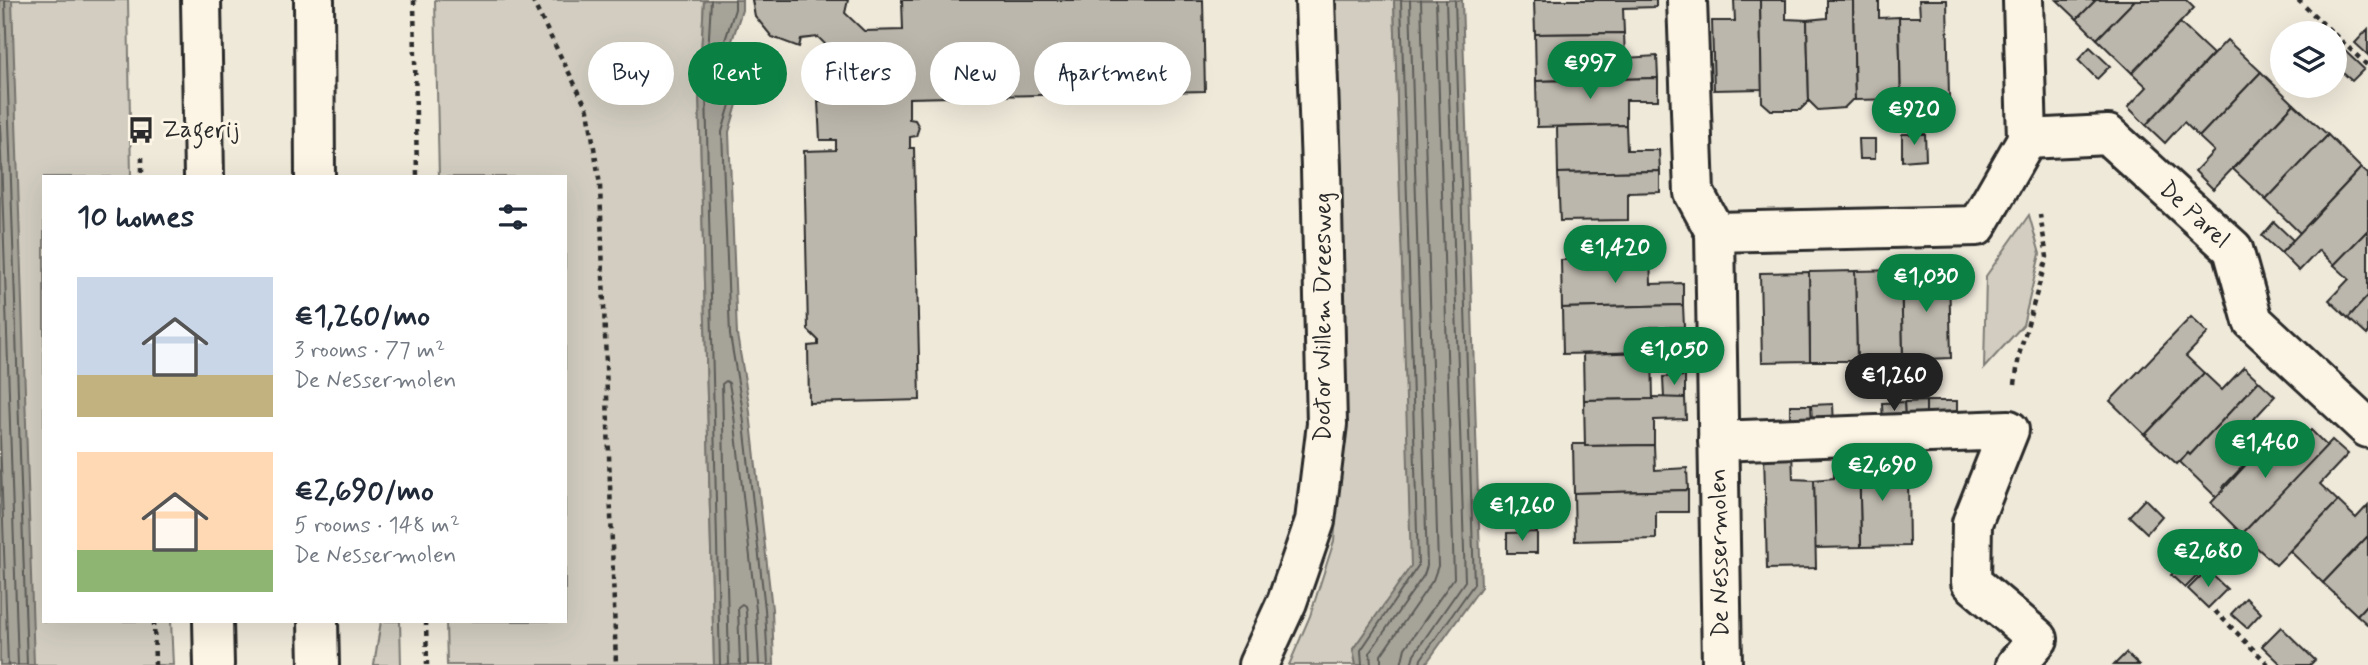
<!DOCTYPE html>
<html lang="en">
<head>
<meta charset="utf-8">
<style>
	body { margin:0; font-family:Mynerve,sans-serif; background:#f6f6f7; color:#1f2937; height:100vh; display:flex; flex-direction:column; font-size:26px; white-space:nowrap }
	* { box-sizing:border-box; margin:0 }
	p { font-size:23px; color:#747a83 }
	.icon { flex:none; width:38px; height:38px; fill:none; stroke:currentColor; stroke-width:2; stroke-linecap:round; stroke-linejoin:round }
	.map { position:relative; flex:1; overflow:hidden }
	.panel { position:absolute; left:42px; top:175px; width:525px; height:448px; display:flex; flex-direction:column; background:#fff; border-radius:0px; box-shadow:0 7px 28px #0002 }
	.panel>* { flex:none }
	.hud { position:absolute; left:588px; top:42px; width:665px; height:63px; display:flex; gap:14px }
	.controls { position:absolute; left:2270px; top:21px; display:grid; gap:14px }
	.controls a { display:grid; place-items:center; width:77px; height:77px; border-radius:50%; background:#fff; box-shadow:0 7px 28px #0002; font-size:35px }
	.price { position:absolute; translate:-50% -60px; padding:0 16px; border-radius:24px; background:#0b8043; color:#fff; font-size:23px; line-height:46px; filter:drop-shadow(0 2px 4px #0008) }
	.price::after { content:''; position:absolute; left:50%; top:42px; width:21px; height:16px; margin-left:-10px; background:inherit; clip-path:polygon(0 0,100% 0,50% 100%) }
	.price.active { background:#222; color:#fff }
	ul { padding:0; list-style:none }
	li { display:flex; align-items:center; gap:21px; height:175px; padding:0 35px }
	li span { display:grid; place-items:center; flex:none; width:196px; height:140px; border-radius:0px; color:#555 }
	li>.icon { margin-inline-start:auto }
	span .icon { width:84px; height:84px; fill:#fffc; stroke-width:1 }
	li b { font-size:30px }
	h2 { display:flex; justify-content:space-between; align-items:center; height:84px; padding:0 35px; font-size:30px }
	.pill { padding:0 24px; border-radius:32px; background:#fff; box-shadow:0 7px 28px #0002; font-size:24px; line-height:63px }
	.pill.active { background:#0b8043; color:#fff }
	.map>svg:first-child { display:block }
	.green { fill:#d2cdc0; stroke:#7e7c76; stroke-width:2 }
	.water { fill:#a6a399; stroke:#75736d; stroke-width:2 }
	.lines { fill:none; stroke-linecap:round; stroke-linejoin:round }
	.shore { stroke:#5c5b57; stroke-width:2 }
	.building { fill:#bcb7ac; stroke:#2b2b2b; stroke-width:2 }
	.pedestrian-casing { stroke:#2b2b2b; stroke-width:44 }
	.minor-casing { stroke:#2b2b2b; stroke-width:44 }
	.secondary-casing { stroke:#2b2b2b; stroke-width:44 }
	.path { stroke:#2b2b2b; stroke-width:4.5; stroke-dasharray:5 5; stroke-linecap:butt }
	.pedestrian { stroke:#fcf5e5; stroke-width:38 }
	.minor { stroke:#fcf5e5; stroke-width:38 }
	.secondary { stroke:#fcf5e5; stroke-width:38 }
	.labels { text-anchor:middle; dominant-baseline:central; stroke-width:6; stroke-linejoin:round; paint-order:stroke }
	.poi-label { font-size:24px; fill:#2b2b2b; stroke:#fcf5e5; text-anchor:start }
	.street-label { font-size:24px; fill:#2b2b2b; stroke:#fcf5e5 }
</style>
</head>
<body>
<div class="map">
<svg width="2368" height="665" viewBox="0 0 2368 665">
	<rect width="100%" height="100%" fill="#efe9da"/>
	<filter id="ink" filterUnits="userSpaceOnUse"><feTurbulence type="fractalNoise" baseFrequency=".0143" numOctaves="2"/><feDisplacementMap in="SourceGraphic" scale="14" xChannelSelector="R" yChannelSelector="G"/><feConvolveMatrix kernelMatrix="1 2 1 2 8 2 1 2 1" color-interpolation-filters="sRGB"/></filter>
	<g filter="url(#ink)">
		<g class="green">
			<polygon points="0,0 128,0 131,177 44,177 44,621 171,621 173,665 0,665"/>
			<polygon points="435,0 704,0 699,91 714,665 447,665 446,621 565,621 565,177 439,177"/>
			<polygon points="1334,0 1394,0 1412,566 1353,649 1356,665 1289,665 1310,616 1334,541 1344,428"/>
			<polygon points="2029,215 2040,254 2023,325 1984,368 1986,276"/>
			<polygon points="381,621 400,621 401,665 374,665"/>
		</g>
		<g class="water">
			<polygon points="0,0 12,0 34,665 0,665"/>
			<polygon points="704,0 742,0 742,10 730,47 741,91 729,132 737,335 749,404 772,609 774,665 714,665 699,91"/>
			<polygon points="1394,0 1462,0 1481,587 1425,665 1356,665 1353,649 1411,566"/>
		</g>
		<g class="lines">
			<g class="shore">
				<polyline points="5,0 27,665"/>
				<polyline points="711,0 706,91 720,665"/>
				<polyline points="735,0 735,9 723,47 734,91 722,132 730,335 742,406 765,609 768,665"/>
				<polyline points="0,123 18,665"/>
				<polyline points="0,436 8,665"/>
				<polyline points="729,665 722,384 726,381 729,383 733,407 756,610 759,665"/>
				<polyline points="740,665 738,607 742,604 745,606 746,611 748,665"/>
				<polyline points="1362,665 1361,650 1418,566 1401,0"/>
				<polyline points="1371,665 1370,652 1424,575 1427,566 1410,0"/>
				<polyline points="1381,665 1381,655 1433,580 1438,566 1421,0"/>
				<polyline points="1401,665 1405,648 1454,578 1436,0"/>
				<polyline points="1411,665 1414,654 1465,581 1446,0"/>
				<polyline points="1420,665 1421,659 1474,584 1455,0"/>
			</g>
		</g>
		<g class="building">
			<polygon points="848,0 845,13 864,31 903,30 902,0 1203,0 1205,91 909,98 909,119 915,120 919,127 916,136 910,137 910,148 914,148 920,400 809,403 808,346 818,345 818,340 808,330 804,151 836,150 836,140 820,140 818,101 835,101 834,53 818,37 801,39 799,47 772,37 755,16 752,0"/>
			<polygon points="1534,0 1656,0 1656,7 1623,8 1624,33 1535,34"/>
			<polygon points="1734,0 1760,0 1762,89 1714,90 1712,21 1735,21"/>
			<polygon points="1760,0 1786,0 1786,19 1807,20 1809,101 1800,110 1771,110 1762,102"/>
			<polygon points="1827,0 1853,0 1855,100 1852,100 1844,108 1818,110 1809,101 1807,20 1827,18"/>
			<polygon points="1853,0 1879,0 1879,18 1899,17 1901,99 1855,100"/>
			<polygon points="1919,0 1947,0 1949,97 1901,99 1899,17 1920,17"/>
			<polygon points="2057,0 2096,0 2077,19"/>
			<polygon points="2096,0 2135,0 2097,39 2077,19"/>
			<polygon points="2135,0 2186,0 2194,8 2132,73 2097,39"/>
			<polygon points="2180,23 2213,54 2146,125 2128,107 2147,87 2132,73"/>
			<polygon points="2368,29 2368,55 2355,43"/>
			<polygon points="1624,33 1625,58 1657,56 1658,78 1536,81 1535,34"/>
			<polygon points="2227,40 2261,72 2199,137 2184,122 2165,143 2146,125"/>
			<polygon points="2090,47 2110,66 2097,79 2078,60"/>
			<polygon points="2345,51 2364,69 2352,81 2334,65"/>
			<polygon points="2261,72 2294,104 2213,189 2195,171 2214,151 2199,137"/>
			<polygon points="1658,78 1658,100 1626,100 1626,125 1537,127 1536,81"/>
			<polygon points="2294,104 2328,135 2266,200 2233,169"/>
			<polygon points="1626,125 1627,150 1659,150 1660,171 1558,173 1557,127"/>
			<polygon points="1902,134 1925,134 1926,159 1902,161"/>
			<polygon points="2328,135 2361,168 2300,233 2266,200"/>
			<polygon points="1858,139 1875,139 1875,159 1859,159"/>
			<polygon points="2361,168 2368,174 2368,230 2334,265 2319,250 2299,271 2281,253"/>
			<polygon points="1660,171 1660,192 1628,193 1628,220 1560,221 1558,173"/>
			<polygon points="2274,222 2293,240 2281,253 2262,236"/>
			<polygon points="2368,230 2368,296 2348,318 2329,300 2349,279 2334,265"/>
			<polygon points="1650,258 1651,284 1683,283 1683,305 1562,308 1561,260"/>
			<polygon points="1949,269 1951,358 1903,360 1901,270"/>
			<polygon points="1901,270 1903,360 1857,361 1855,271"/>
			<polygon points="1855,271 1857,361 1810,361 1809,272"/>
			<polygon points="1809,272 1810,361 1762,362 1760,273"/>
			<polygon points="2368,296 2368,334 2367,335 2348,318"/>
			<polygon points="1683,305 1684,327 1651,327 1652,352 1563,354 1562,308"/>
			<polygon points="2191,317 2208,333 2186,356 2204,373 2145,435 2110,401"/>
			<polygon points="1652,352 1653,399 1584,400 1583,354"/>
			<polygon points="2244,367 2259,381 2190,455 2188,453 2177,464 2145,435 2204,373 2222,390"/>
			<polygon points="1685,376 1685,398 1664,398 1663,377"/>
			<polygon points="2259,381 2275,396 2253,420 2271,437 2223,487 2225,489 2217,498 2180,462 2188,453 2190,455"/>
			<polygon points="1653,397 1685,398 1686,419 1654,420 1654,445 1585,446 1584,400 1653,399"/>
			<polygon points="1926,401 1957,401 1957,422 1926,424"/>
			<polygon points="1926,401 1926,424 1905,424 1904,402"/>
			<polygon points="1904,402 1905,424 1883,425 1882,403"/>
			<polygon points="1833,404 1834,426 1812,427 1811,405"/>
			<polygon points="1790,405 1811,405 1812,427 1790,427"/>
			<polygon points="2311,430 2327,446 2242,534 2211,503 2271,437 2288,454"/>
			<polygon points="2332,440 2348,454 2320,484 2338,501 2276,565 2242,534"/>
			<polygon points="1573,444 1585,444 1585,446 1654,445 1655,470 1687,468 1688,490 1574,493"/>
			<polygon points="1885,449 1886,477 1908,477 1909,546 1861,547 1859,450"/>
			<polygon points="1834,450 1859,450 1861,547 1815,548 1814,480 1834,478"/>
			<polygon points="1792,451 1793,479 1814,480 1816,568 1767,569 1764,452"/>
			<polygon points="1688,490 1688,512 1656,512 1656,539 1575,541 1574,493"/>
			<polygon points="2145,499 2162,516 2147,533 2129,516"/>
			<polygon points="2338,501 2356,518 2368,505 2368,536 2323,583 2290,551"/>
			<polygon points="1537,532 1537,553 1507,553 1507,533"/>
			<polygon points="2368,536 2368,603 2357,615 2323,583"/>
			<polygon points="2185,561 2199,574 2185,588 2171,575"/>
			<polygon points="2207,570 2227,589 2208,608 2188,589"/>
			<polygon points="2246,598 2261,613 2247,628 2231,614"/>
			<polygon points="2368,603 2368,625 2357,615"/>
			<polygon points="2281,627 2315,660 2310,665 2282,665 2262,646"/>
			<polygon points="2126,653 2139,665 2114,665"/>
		</g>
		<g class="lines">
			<defs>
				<polyline id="pedestrian" points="1718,441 2009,430 1972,523 1971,582 2038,639 2016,665"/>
				<g id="minor">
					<polyline points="1687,0 1694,193 1715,232 1722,665"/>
					<polyline points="2027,139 2108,135 2233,249 2253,321 2368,428"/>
					<polyline points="1715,232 1977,226 2027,139 2023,0"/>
					<polyline points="1258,665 1287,602 1315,521 1327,424 1321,168 1315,0"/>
				</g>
				<g id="secondary">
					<polyline points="201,0 204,177"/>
					<polyline points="314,0 315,177"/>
					<polyline points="213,621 214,665"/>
					<polyline points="318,621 319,665"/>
				</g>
			</defs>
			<use href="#pedestrian" class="pedestrian-casing"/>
			<use href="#minor" class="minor-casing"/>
			<use href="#secondary" class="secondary-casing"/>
			<g class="path">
				<polyline points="414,0 417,177"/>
				<polyline points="532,0 588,110 600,185 616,665"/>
				<polyline points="2298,0 2333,33"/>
				<polyline points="2334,34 2368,66"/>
				<polyline points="142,157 142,177"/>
				<polyline points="2015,384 2019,355 2047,257 2040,215"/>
				<polyline points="2215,611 2269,665"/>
				<polyline points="154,621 155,665"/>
				<polyline points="426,621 427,665"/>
			</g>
			<use href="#pedestrian" class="pedestrian"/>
			<use href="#minor" class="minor"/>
			<use href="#secondary" class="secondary"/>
		</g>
	</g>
	<defs>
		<symbol id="bus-bare" viewBox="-9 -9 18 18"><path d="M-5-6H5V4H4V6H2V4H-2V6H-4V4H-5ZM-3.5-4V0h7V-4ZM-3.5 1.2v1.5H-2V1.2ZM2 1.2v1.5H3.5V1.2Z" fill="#2b2b2b" stroke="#fcf5e5" stroke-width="2.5" paint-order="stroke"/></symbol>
	</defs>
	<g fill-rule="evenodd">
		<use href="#bus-bare" x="122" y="111" width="38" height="38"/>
	</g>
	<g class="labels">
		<g class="poi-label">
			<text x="162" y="130">Zagerij</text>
		</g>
		<g class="street-label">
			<text transform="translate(2194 215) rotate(43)">De Parel</text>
			<text transform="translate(1323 317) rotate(-90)">Doctor Willem Dreesweg</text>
			<text transform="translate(1720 553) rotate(-91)">De Nessermolen</text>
		</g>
	</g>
</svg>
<div class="controls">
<a><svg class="icon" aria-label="layers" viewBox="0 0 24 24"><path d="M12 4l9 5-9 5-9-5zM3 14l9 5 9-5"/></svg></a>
</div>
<b class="price" style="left:1590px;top:101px">€997</b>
<b class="price" style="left:1914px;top:147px">€920</b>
<b class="price" style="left:1615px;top:285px">€1,420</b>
<b class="price" style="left:1926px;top:314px">€1,030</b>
<b class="price" style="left:1674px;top:387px">€1,050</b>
<b class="price active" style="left:1894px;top:413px">€1,260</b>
<b class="price" style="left:2265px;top:480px">€1,460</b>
<b class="price" style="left:1882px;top:503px">€2,690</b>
<b class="price" style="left:1522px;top:543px">€1,260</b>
<b class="price" style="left:2208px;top:589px">€2,680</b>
<div class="hud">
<a class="pill">Buy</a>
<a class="pill active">Rent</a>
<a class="pill">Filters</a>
<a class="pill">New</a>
<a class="pill">Apartment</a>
</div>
<section class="panel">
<h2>10 homes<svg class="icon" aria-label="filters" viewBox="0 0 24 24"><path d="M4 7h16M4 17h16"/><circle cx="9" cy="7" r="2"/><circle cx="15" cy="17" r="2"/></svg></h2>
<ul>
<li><span style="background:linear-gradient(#c9d6e8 70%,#c2b280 0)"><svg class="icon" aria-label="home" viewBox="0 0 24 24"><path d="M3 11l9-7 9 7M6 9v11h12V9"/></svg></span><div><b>€1,260/mo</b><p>3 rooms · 77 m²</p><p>De Nessermolen</p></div></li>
<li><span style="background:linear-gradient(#ffd9b3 70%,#8fb573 0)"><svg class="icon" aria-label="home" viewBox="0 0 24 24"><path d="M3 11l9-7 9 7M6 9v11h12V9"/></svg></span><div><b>€2,690/mo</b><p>5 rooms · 148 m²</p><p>De Nessermolen</p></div></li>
</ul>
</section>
</div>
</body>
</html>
